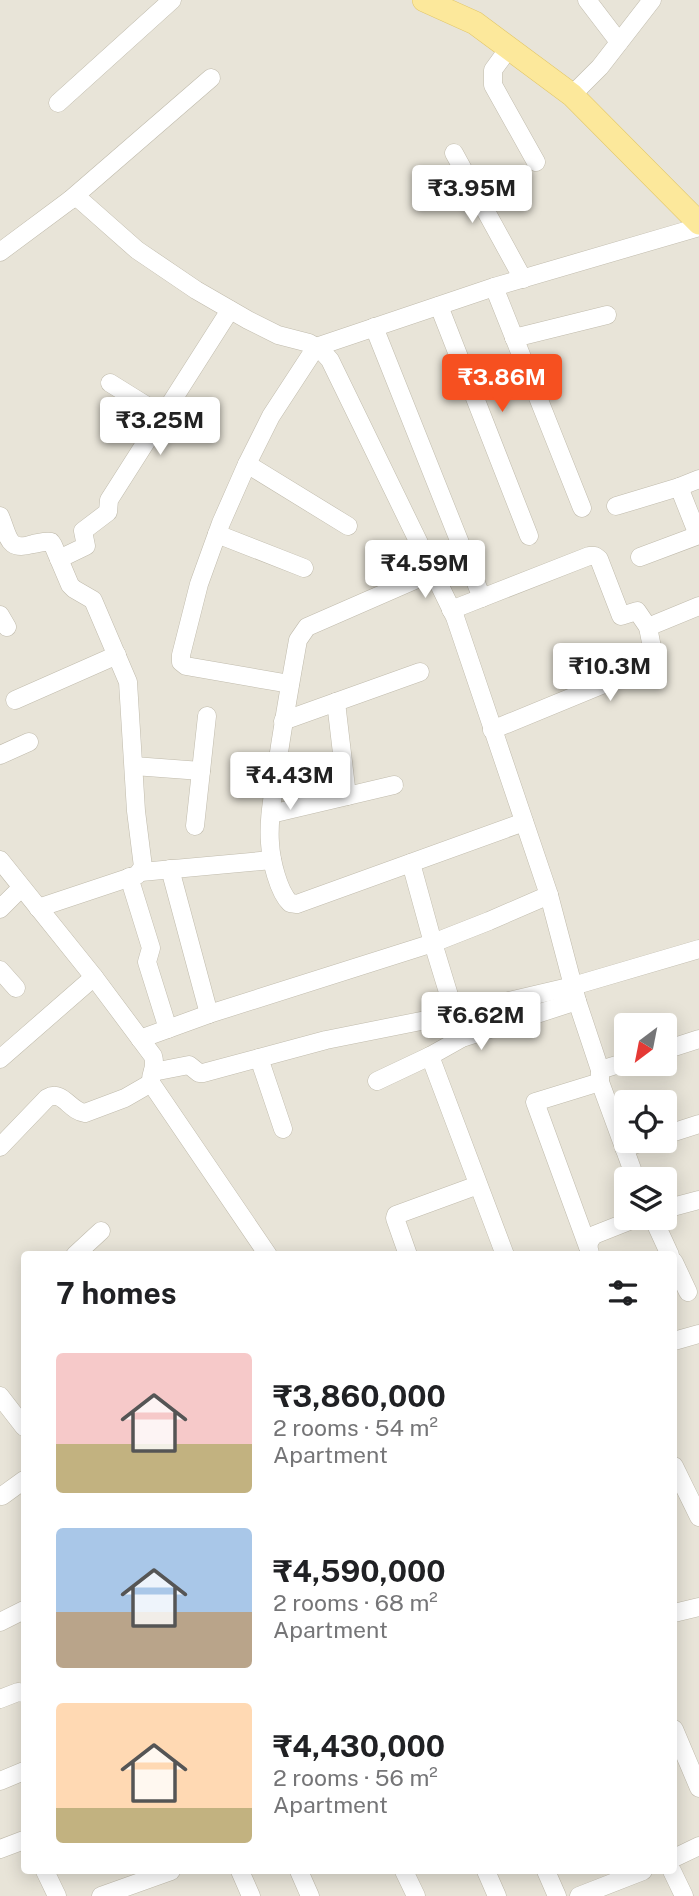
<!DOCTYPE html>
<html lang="en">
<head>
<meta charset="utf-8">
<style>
	body { margin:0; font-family:"Public Sans",sans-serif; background:#f2f2f2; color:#202124; height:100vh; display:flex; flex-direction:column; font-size:26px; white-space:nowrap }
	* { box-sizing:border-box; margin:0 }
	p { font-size:23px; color:#757577 }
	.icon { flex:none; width:38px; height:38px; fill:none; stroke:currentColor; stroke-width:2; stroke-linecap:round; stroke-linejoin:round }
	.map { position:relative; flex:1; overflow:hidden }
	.panel { position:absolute; left:21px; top:1251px; width:656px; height:623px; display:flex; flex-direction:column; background:#fff; border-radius:7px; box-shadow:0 4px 18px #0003 }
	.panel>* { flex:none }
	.needle { width:46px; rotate:212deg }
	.tools { position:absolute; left:614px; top:1013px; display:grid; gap:14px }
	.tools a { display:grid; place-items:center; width:63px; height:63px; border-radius:7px; background:#fff; box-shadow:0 4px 18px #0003; font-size:35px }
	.price { position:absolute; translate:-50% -60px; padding:0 16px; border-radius:7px; background:#fff; color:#222; font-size:23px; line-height:46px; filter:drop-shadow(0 2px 4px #0008) }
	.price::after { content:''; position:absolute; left:50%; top:42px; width:21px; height:16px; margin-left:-10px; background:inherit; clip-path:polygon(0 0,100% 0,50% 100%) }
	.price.active { background:#f65020; color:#fff }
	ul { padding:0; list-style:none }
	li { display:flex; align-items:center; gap:21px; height:175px; padding:0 35px }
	li span { display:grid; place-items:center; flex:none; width:196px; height:140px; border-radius:7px; color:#555 }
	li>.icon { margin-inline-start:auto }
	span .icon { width:84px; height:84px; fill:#fffc; stroke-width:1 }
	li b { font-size:30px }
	h2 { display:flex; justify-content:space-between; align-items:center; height:84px; padding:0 35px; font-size:30px }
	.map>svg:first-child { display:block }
	.residential { fill:#e8e4d8; fill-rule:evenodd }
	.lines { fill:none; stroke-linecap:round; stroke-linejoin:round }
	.minor-casing { stroke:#c0bbac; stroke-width:19 }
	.major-casing { stroke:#e2c76a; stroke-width:24 }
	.minor { stroke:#fff; stroke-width:18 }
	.major { stroke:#fce89b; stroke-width:23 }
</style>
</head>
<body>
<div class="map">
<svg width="699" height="1896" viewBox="0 0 699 1896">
	<rect width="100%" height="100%" fill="#f4f2ea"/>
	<path class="residential" d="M0 0H699V1896H0ZM626 1026H665V1064H626ZM626 1102H665V1141H626ZM626 1180H665V1218H626ZM24 1255H674V1871H24Z"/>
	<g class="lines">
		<defs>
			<g id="minor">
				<polyline points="587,0 619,42"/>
				<polyline points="509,48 493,70 493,85 536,162"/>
				<polyline points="572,95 600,67 652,0"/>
				<polyline points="58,103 172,0"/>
				<polyline points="454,153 523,279"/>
				<polyline points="70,200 211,78"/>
				<polyline points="0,252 70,200 77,197 137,250 196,290 248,320 278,335 309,343 321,350 330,360 455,617 549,895 577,1001 600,1070 600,1082 636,1180"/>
				<polyline points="494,287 582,508"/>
				<polyline points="439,306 529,536"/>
				<polyline points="374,327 482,598"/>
				<polyline points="514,338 607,315"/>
				<polyline points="110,383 163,416"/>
				<polyline points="247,464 348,526"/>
				<polyline points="679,487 698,535"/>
				<polyline points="616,506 679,487 699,479"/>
				<path d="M0 516C9 537 7 552 33 544 40 543 44 541 51 542L53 545 70 585 74 589 93 600 128 682 136 811 143 867 137 875 38 908"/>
				<polyline points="217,534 304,568"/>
				<polyline points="640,557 699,535"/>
				<polyline points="59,559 86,546 83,531 108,512 109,500 230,310"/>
				<path d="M433 572 307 627 298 640C290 685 282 729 276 773 273 796 268 820 270 843 271 860 278 891 290 903L297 904 524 822"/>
				<polyline points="451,610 589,556 595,556 599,559 621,616 637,611 648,627 655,663 492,730"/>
				<polyline points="0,615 7,627"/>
				<polyline points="648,627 699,606"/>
				<polyline points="290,684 186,666 181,662 181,655 199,584 221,523 247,464 271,416 316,347 494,287 699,227"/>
				<polyline points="15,700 117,655"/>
				<polyline points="336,702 347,796"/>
				<polyline points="283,721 420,672"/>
				<polyline points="0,755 29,742"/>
				<polyline points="134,766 201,771"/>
				<polyline points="271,814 394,785"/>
				<polyline points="195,826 207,716"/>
				<path d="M0 860 94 977 153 1056C157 1069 150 1071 151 1083L268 1255"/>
				<polyline points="411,863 433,943 462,1038"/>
				<polyline points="170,869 209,1014"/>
				<polyline points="141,872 272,860"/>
				<polyline points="129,877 151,948 147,962 168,1029"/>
				<polyline points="0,909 21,888"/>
				<polyline points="0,970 16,988"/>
				<polyline points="140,1039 209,1014 433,943 489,921 549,895"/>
				<polyline points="665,1050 699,1039"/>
				<polyline points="430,1056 505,1255"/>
				<polyline points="259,1058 283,1129"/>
				<polyline points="0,1059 94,977"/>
				<polyline points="600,1070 626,1062"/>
				<polyline points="153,1072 189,1065 199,1073 203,1073 326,1040 436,1018 573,986 699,949"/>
				<polyline points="377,1081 430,1056 462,1038 577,1001"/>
				<polyline points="665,1135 699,1124"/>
				<path d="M0 1147 47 1098C63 1089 69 1111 85 1113L125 1098 151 1083"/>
				<polyline points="624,1148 646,1141"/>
				<polyline points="665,1209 699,1200"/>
				<polyline points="653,1218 670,1255"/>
				<polyline points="588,1247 535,1102 600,1082"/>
				<path d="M590 1253C587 1245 589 1241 594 1235L637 1218"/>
				<polyline points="75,1255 101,1231"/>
				<polyline points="408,1255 395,1218 396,1215 478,1185"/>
				<polyline points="674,1262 688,1292"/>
				<polyline points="674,1341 699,1334"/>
				<polyline points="0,1396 24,1427"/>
				<polyline points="674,1466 699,1517"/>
				<polyline points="2,1496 24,1480"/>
				<polyline points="674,1613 699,1607"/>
				<polyline points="0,1622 24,1610"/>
				<polyline points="0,1699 18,1692 24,1693"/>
				<polyline points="674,1729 699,1788"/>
				<polyline points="0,1781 24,1771"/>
				<polyline points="0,1849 24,1840"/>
				<polyline points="674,1858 699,1846"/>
				<polyline points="45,1871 57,1896"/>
				<polyline points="240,1871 251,1896"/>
				<polyline points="299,1871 310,1896"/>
				<polyline points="404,1871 416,1896"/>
				<polyline points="486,1871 497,1896"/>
				<polyline points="546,1871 557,1896"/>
				<polyline points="672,1871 684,1896"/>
				<polyline points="101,1896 171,1871"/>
				<polyline points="579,1896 643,1871"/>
			</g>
			<polyline id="major" points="424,0 475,23 572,95 699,223"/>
		</defs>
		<use href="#minor" class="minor-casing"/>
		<use href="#major" class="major-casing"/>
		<use href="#minor" class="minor"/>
		<use href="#major" class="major"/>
	</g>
</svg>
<div class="tools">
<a><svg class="needle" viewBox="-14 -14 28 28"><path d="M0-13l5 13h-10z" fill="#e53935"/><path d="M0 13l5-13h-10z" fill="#757577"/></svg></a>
<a><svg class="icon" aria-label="locate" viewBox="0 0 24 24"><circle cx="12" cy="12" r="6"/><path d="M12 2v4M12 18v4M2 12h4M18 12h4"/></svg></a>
<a><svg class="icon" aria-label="layers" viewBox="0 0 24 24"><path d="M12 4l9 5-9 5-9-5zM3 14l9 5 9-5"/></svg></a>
</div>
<b class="price" style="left:472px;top:225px">₹3.95M</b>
<b class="price active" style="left:502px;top:414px">₹3.86M</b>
<b class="price" style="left:160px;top:457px">₹3.25M</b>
<b class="price" style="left:425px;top:600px">₹4.59M</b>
<b class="price" style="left:610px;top:703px">₹10.3M</b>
<b class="price" style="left:290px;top:812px">₹4.43M</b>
<b class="price" style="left:481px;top:1052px">₹6.62M</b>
<section class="panel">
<h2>7 homes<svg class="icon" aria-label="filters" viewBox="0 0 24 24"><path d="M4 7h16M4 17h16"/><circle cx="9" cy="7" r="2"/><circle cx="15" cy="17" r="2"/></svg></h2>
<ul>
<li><span style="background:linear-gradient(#f6c9c9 65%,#c2b280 0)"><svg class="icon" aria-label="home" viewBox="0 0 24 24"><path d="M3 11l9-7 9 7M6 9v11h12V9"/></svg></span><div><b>₹3,860,000</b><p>2 rooms · 54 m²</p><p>Apartment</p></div></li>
<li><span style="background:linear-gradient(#a9c7e8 60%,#b9a48a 0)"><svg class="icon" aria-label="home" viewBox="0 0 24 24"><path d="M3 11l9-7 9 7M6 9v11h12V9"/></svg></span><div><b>₹4,590,000</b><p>2 rooms · 68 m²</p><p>Apartment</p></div></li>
<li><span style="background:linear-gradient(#ffd9b3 75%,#c2b280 0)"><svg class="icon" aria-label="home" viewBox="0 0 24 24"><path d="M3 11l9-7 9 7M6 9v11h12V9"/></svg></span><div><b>₹4,430,000</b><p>2 rooms · 56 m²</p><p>Apartment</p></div></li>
</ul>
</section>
</div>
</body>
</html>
